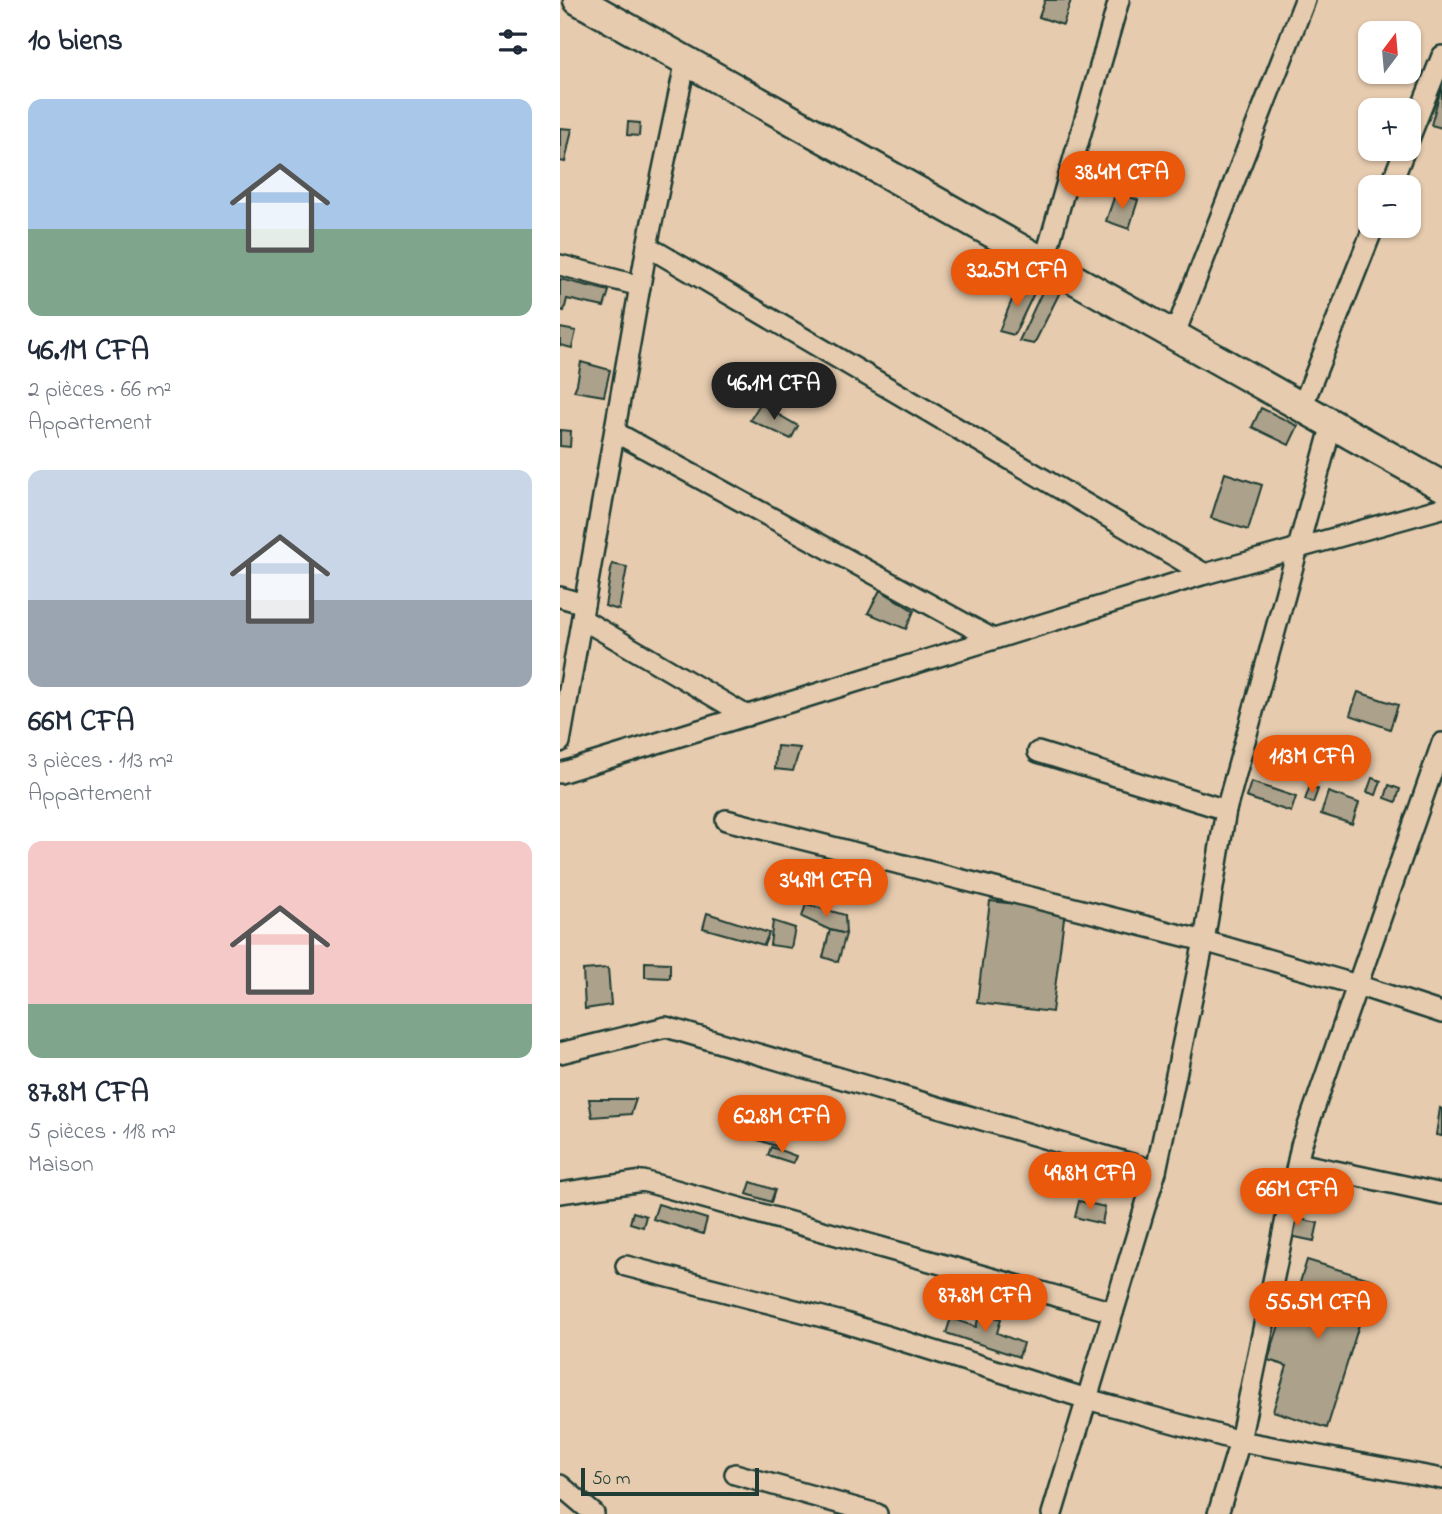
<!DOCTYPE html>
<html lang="fr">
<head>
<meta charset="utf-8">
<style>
	body { margin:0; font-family:"Indie Flower",sans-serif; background:#f2f2f3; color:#1f2937; height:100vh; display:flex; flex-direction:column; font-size:26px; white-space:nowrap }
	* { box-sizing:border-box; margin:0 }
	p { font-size:23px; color:#747a83 }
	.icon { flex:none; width:38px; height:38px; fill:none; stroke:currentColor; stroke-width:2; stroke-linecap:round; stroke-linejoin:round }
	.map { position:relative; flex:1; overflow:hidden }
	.drawer { display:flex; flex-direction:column; background:#fff; width:560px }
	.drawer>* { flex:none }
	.needle { width:46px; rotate:16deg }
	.tools { position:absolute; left:798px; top:21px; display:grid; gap:14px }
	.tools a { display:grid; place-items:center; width:63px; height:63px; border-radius:14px; background:#fff; box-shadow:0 2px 5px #0004; font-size:35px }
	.scale { position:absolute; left:21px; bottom:18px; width:178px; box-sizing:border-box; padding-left:7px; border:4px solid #1f3d34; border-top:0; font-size:19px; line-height:24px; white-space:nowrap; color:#1f3d34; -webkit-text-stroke:5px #e6cbae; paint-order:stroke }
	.price { position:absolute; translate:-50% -60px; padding:0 16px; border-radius:24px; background:#ea580c; color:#fff; font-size:23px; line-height:46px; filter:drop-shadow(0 2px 4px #0008) }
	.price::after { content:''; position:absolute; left:50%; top:42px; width:21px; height:16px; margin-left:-10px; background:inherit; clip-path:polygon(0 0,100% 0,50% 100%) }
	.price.current { background:#222; color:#fff }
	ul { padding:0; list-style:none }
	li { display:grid; align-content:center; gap:14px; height:371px; padding:0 28px }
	li span { display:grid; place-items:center; height:217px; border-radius:14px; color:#555 }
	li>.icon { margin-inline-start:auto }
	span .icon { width:126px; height:126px; fill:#fffc; stroke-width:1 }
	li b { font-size:30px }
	h2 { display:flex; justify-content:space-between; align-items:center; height:84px; padding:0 28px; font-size:30px }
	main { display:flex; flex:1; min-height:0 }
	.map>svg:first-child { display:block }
	.building { fill:#aca18a; stroke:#1f3d34; stroke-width:2 }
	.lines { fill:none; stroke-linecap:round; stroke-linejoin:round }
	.street-casing { stroke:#1f3d34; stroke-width:24 }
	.secondary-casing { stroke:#1f3d34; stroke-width:33 }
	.street { stroke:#e6cbae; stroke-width:19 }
	.secondary { stroke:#e6cbae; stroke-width:28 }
</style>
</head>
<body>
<main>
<section class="drawer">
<h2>10 biens<svg class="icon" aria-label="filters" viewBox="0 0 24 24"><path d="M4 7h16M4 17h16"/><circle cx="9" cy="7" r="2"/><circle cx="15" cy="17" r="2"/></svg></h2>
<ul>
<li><span style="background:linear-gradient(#a9c7e8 60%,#7fa58c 0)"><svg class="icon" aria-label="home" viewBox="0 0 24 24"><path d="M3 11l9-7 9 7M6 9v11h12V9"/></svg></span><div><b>46.1M CFA</b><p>2 pièces · 66 m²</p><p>Appartement</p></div></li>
<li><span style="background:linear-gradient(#c9d6e8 60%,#9aa5b1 0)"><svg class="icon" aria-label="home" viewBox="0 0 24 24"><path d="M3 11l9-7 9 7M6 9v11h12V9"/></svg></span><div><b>66M CFA</b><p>3 pièces · 113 m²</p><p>Appartement</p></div></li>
<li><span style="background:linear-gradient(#f6c9c9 75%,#7fa58c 0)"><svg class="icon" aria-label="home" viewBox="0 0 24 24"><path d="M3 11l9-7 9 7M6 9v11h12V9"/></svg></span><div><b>87.8M CFA</b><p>5 pièces · 118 m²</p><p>Maison</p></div></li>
</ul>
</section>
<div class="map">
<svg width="882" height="1514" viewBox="0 0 882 1514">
	<rect width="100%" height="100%" fill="#e6cbae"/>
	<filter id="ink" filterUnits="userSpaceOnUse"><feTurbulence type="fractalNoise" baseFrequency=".0143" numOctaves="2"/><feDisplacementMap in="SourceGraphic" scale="14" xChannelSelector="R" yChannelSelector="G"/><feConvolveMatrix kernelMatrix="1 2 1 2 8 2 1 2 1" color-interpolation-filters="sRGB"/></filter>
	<g filter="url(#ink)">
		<g class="building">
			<polygon points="485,0 511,0 503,25 479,17"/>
			<polygon points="882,85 882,128 871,125"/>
			<polygon points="68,122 80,123 79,136 67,135"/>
			<polygon points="0,128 12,129 5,162 0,161"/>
			<polygon points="556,192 578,200 569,229 546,221"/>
			<polygon points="0,279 49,291 44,307 7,299 4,311 0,310"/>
			<polygon points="488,279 503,286 474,344 459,341"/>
			<polygon points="459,283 476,289 454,335 439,331"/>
			<polygon points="0,328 16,331 12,348 0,345"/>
			<polygon points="21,362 50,370 44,396 14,391 17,384"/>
			<polygon points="200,404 238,426 231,439 190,420"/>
			<polygon points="701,408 738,426 729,445 692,427"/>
			<polygon points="0,430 11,431 10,447 0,446"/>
			<polygon points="665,473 702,485 688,530 651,518"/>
			<polygon points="52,564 67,567 59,610 45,606"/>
			<polygon points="320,590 354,611 346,629 308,613"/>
			<polygon points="798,692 838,705 830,729 790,715"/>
			<polygon points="217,746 240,748 233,771 215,769"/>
			<polygon points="713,748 740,757 734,773 707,764"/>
			<polygon points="812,778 821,781 816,795 807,792"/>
			<polygon points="691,782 736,797 731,812 686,797"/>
			<polygon points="829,785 840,789 836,802 825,798"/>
			<polygon points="750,786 758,789 753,803 745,800"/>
			<polygon points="768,792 799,803 792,824 761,814"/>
			<polygon points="430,901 505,910 492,1012 417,1003"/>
			<polygon points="246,904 285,915 286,934 270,930 242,917"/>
			<polygon points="147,913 209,933 204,945 143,928"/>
			<polygon points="213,921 235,928 231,948 210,945"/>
			<polygon points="270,930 286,934 278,962 263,957"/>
			<polygon points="85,962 110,963 110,978 85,977"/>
			<polygon points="48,968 51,1005 25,1009 23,970"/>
			<polygon points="29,1099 76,1099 71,1114 32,1117"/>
			<polygon points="880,1108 882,1109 882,1136 876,1135"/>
			<polygon points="184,1123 223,1136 219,1147 180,1134"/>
			<polygon points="211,1147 236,1156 233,1163 208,1155"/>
			<polygon points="191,1182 215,1190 211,1202 187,1194"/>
			<polygon points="519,1201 545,1207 542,1224 515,1217"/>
			<polygon points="98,1204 147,1219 143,1234 93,1219"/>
			<polygon points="73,1212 86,1216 83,1227 70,1223"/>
			<polygon points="720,1215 758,1223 754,1241 716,1233"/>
			<polygon points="747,1260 813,1280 767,1428 713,1411 727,1366 708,1360 725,1306 732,1308"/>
			<polygon points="420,1312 441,1319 437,1333 463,1343 459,1357 386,1333 391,1318 416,1327"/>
		</g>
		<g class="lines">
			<defs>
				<g id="street">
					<polyline points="849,139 882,56"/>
					<polyline points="830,187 845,149"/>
					<polyline points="87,246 645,574"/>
					<polyline points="484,262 559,0"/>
					<polyline points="0,265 80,286"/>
					<polyline points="614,336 745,0"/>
					<polyline points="742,407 814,226"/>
					<polyline points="55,432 433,639"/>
					<polyline points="0,597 24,604"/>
					<polyline points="22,619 187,716"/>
					<polyline points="0,742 87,246 126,60"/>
					<polyline points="478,752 666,810"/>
					<polyline points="0,773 645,574 882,508"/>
					<polyline points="166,820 644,941 797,985 882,1013"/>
					<polyline points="0,1053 106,1027 596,1171"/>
					<polyline points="738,1163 882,1194"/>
					<polyline points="0,1193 83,1181 553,1312"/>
					<polyline points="66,1266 282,1322 527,1399 680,1441 882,1479"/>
					<polyline points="175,1474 317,1514"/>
					<polyline points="0,1485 34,1514"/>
					<polyline points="492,1514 596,1171 644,941 666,810 772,424"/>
					<polyline points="658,1514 680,1441 741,1146 882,743"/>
				</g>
				<polyline id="secondary" points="18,0 882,486"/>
			</defs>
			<use href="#street" class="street-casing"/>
			<use href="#secondary" class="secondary-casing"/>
			<use href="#street" class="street"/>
			<use href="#secondary" class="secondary"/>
		</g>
	</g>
</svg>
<div class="tools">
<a><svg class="needle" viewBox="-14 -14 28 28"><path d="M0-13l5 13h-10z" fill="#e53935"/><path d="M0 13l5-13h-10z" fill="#747a83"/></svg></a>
<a>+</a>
<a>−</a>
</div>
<div class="scale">50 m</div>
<b class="price" style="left:562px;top:211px">38.4M CFA</b>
<b class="price" style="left:457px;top:309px">32.5M CFA</b>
<b class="price current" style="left:214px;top:422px">46.1M CFA</b>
<b class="price" style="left:752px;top:795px">113M CFA</b>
<b class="price" style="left:266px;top:919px">34.9M CFA</b>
<b class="price" style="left:222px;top:1155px">62.8M CFA</b>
<b class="price" style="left:530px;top:1212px">49.8M CFA</b>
<b class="price" style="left:737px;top:1228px">66M CFA</b>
<b class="price" style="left:425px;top:1334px">87.8M CFA</b>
<b class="price" style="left:758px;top:1341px">55.5M CFA</b>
</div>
</main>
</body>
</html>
